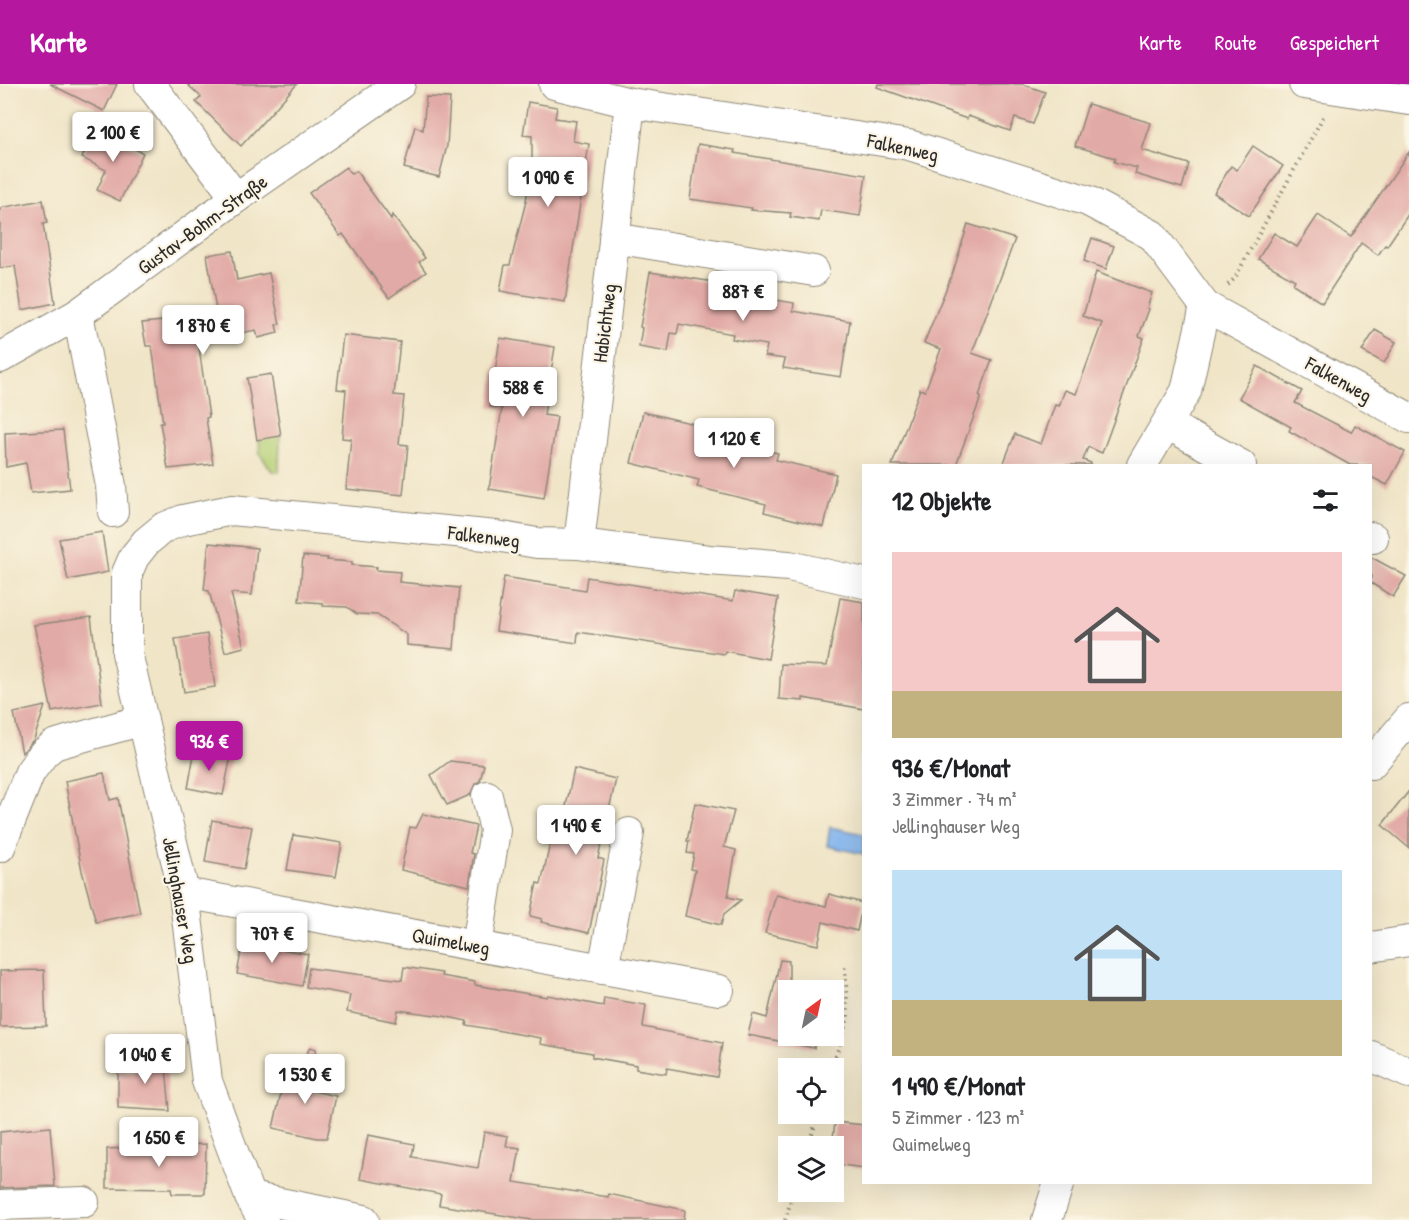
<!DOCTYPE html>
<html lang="de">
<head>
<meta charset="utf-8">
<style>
	body { margin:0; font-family:"Patrick Hand",sans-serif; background:#f6f6f6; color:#202124; height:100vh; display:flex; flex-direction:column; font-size:22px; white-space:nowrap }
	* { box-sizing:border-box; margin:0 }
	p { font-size:20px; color:#757577 }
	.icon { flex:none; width:33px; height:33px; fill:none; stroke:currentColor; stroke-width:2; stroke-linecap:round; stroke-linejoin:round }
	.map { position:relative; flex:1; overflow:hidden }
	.drawer { position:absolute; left:862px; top:380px; width:510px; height:720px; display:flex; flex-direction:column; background:#fff; border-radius:0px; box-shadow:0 6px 24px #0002 }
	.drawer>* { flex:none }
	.needle { width:39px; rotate:33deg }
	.fabs { position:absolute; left:778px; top:896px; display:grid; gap:12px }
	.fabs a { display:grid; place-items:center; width:66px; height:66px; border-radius:0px; background:#fff; box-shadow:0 6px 24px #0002; font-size:30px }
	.price { position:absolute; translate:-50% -51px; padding:0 14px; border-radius:6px; background:#fff; color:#222; font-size:20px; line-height:39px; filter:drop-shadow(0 2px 3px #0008) }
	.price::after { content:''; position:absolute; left:50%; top:36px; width:18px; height:14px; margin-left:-9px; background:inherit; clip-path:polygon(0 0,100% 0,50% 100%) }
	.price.on { background:#b5179e; color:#fff }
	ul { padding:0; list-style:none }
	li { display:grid; align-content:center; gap:12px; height:318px; padding:0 30px }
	li span { display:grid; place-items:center; height:186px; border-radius:0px; color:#555 }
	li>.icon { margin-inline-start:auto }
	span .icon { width:108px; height:108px; fill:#fffc; stroke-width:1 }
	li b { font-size:26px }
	h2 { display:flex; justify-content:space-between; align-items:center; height:72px; padding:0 30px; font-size:26px }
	header { display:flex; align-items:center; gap:36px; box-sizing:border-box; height:84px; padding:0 30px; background:#b5179e; color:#fff }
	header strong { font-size:28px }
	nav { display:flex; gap:33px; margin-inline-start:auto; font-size:21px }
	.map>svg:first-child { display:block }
	.green { fill:#b5d076; stroke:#707e50; stroke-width:1.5 }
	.water { fill:#81b3ed; stroke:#566f8c; stroke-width:1.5 }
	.building { fill:#e2aaa6 }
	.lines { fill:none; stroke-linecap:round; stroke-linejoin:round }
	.minor-casing { stroke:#8e8879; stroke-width:32 }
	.path { stroke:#8e8879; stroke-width:4; stroke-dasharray:1.5 4.5; stroke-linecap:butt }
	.minor { stroke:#fff; stroke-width:30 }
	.labels { text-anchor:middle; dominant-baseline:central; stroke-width:4.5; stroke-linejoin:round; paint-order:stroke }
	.street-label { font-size:20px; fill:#2b2b2b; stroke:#fcf5e5 }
</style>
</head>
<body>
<header>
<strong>Karte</strong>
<nav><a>Karte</a><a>Route</a><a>Gespeichert</a></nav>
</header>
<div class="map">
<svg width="1409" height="1136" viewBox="0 0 1409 1136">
	<rect width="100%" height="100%" fill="#fcf5e5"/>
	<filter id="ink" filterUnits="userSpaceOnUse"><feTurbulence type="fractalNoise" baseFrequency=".0167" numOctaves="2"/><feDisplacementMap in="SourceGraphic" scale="12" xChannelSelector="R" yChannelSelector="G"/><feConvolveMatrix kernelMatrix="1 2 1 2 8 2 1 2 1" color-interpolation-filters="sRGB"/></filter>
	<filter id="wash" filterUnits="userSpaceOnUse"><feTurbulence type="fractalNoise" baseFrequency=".008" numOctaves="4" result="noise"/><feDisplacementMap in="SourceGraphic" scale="24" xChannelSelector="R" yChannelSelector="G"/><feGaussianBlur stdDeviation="1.35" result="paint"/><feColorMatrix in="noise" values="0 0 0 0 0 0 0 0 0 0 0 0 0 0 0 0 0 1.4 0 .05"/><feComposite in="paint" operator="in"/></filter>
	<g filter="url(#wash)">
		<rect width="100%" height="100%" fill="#f0e5c7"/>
		<polygon class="green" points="280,350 279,388 272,387 260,370 259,353"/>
		<polygon class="water" points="830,743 864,750 864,770 827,762"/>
		<g id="blocks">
			<g class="building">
				<polygon points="50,0 117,0 104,27"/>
				<polygon points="187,0 297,0 241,62 196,18 201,13"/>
				<polygon points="878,0 1022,0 1045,8 1033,40 1015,34 1010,47 968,32 967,35 877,3"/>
				<polygon points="426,13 450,14 447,62 439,93 404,84 415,42 423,46"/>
				<polygon points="528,18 557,23 555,34 576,37 573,57 589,60 565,218 500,207 505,181 510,181 526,117 532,78 532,52 523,51"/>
				<polygon points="1088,20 1151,39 1142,66 1189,80 1182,104 1135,90 1137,84 1114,78 1115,74 1075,62"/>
				<polygon points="95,45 143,69 120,117 97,106 106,86 82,74"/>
				<polygon points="698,60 735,66 734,69 866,91 860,132 821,126 819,137 790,133 791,129 751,126 752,124 690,115"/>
				<polygon points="1253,62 1283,82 1249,132 1214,109 1231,82 1237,86"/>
				<polygon points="1409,68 1409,129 1387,162 1385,161 1378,171 1361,159 1322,219 1293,200 1295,196 1258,175 1274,149 1297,163 1318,131 1351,153"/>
				<polygon points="346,83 351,90 356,87 391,135 392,131 425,174 419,178 426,188 389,214 343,150 340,152 309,109"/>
				<polygon points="43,116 47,139 43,140 55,219 22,226 15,182 0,184 0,124"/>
				<polygon points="968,140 1015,155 972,269 992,276 979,312 981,313 956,381 892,381 920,305 925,307 941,265 924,259 953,188"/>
				<polygon points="1092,154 1114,162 1106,185 1084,177"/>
				<polygon points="232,167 237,196 269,189 280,240 276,241 278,249 258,254 256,246 198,257 209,333 206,334 213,380 168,385 160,339 163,339 152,262 146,262 142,239 217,232 207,171"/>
				<polygon points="650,188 759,205 758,213 794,219 793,227 850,237 841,293 783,284 785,275 765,272 767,261 732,255 733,250 679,240 677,250 671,249 668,268 639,263 642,244 640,243"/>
				<polygon points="1096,188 1152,209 1147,224 1149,225 1139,252 1144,254 1102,369 1088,363 1083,376 1091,379 1091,381 1003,381 1015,350 1041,360 1055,321 1059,322 1065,306 1076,310 1102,239 1083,232"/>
				<polygon points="1375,246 1396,258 1384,279 1362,267"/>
				<polygon points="343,251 400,258 394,311 404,312 399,360 408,361 403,411 346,405 351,355 342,354 346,306 337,305"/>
				<polygon points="500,254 555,263 544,331 557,333 544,414 489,405 502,324 490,323"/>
				<polygon points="1257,282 1302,307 1295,319 1351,348 1355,341 1405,368 1387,401 1371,393 1371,381 1350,381 1289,347 1291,343 1239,314"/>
				<polygon points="271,290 281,352 257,356 247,294"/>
				<polygon points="643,328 712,344 709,353 778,369 776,376 836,390 824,443 764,428 766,420 697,403 699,396 631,379"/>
				<polygon points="63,346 70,405 31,409 26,379 6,383 5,349"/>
				<polygon points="102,448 108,488 68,496 59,455"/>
				<polygon points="209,459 257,464 252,511 231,509 244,563 225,568 209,507 204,506"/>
				<polygon points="303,472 328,474 327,476 352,478 352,481 377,483 376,486 400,488 399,498 459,504 454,565 407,561 407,551 377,531 357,530 347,523 323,522 323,519 299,517"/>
				<polygon points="1371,473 1406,492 1393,513 1371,499"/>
				<polygon points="504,493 585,506 587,493 733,517 735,507 778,514 768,575 725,567 724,570 578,548 577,559 496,547"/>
				<polygon points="840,514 864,518 864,625 803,614 803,617 779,615 781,580 827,582"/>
				<polygon points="91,533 102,619 52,628 34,541"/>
				<polygon points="207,550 215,603 184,608 175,555"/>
				<polygon points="45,622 34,655 22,669 14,629"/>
				<polygon points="195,665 231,672 223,711 188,704"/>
				<polygon points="450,677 484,681 480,697 475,700 470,711 447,721 431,691"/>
				<polygon points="574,685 616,695 598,774 604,776 589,849 541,838 542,835 530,832 537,799 541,800 549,764 565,727"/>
				<polygon points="104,689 110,716 118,714 140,829 96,838 82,787 65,697"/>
				<polygon points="1409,707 1409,764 1382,741"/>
				<polygon points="695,719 734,727 724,763 736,766 728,813 741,816 724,830 721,841 685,832 695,786 691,785 694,770 687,769 689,757 687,757"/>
				<polygon points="423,730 476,742 470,769 474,770 469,802 401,786 410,743 416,744"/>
				<polygon points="212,736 252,743 244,785 205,778"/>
				<polygon points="293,751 342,759 336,793 287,786"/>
				<polygon points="829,810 863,819 857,847 823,838 818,861 765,849 776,811 826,822"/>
				<polygon points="243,858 308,870 302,902 237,890"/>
				<polygon points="780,876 789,877 789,951 817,951 814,964 748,951 753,930 767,934"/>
				<polygon points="404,883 442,889 441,892 475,898 475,901 547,913 548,911 603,922 604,914 646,921 643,943 722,959 717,993 667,984 666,990 636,985 636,981 592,973 592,969 540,960 541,954 466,941 467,937 443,932 398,926 396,938 347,928 350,911 306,903 309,884 402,896"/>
				<polygon points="44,886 46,942 0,943 0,887"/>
				<polygon points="310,963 316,965 309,1006 336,1012 327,1054 317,1054 273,1044 283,1000 291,1002"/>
				<polygon points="132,970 165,972 170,1027 118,1024 118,986 134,988"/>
				<polygon points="835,1038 864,1041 864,1084 834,1080 834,1062 832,1062"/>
				<polygon points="50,1043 55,1102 0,1104 0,1048"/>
				<polygon points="484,1048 508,1052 506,1062 520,1064 514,1098 608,1113 609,1110 685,1126 684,1136 532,1136 439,1121 441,1110 360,1095 368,1051 414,1060 412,1073 478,1084"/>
				<polygon points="206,1060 205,1110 172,1110 171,1105 107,1104 107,1065"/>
			</g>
		</g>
	</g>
	<g filter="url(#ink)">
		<use href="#blocks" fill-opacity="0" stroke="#8e8879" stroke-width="1.5"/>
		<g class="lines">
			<defs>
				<g id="minor">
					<polyline points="150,0 236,114"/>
					<polyline points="554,0 630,19 909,61 1088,117 1152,151 1205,222 1186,307 1142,381"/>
					<polyline points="1304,0 1409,16"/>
					<polyline points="614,154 814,187"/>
					<polyline points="1205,222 1409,334"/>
					<polyline points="78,230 111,402 113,428"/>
					<polyline points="0,274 78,230 236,114 400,0"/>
					<polyline points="1167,340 1241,381"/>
					<polyline points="1371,453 1373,454"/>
					<polyline points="579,460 630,19"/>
					<polyline points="1371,680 1409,635"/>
					<polyline points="0,763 30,688 44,669 54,661 67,657 143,636"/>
					<polyline points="184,809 719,906"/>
					<polyline points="477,862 495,746 487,712"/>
					<polyline points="1371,863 1409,857"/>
					<polyline points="603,885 629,749"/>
					<polyline points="1371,972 1409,989"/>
					<polyline points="250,1113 364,1136"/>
					<polyline points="0,1121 84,1118"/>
					<polyline points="263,1136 250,1113 207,997 184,809 127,569 127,489 134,473 146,458 163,444 183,436 232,426 496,452 537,459 579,460 709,476 789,482 864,499"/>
					<polyline points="1047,1136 1059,1098"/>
				</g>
			</defs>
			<use href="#minor" class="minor-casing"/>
			<g class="path">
				<polyline points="1228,201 1235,194 1324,31"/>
				<polyline points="832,984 848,934 845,882"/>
				<polyline points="808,1062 819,1029"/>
				<polyline points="785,1136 794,1107"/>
			</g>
			<use href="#minor" class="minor"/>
		</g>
	</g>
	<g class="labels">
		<g class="street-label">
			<text transform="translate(903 63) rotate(12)">Falkenweg</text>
			<text transform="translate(202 140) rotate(-36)">Gustav-Bohm-Straße</text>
			<text transform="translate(604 239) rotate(-83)">Habichtweg</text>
			<text transform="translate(1339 295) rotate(29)">Falkenweg</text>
			<text transform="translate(484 452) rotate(7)">Falkenweg</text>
			<text transform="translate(181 816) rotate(80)">Jellinghauser Weg</text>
			<text transform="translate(451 857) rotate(10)">Quimelweg</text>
		</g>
	</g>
</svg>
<div class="fabs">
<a><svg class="needle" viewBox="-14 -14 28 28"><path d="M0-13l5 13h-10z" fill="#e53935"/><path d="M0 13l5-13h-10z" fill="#757577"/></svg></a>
<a><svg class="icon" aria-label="locate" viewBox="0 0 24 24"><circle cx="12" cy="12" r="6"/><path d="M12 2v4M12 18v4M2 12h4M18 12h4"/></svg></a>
<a><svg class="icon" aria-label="layers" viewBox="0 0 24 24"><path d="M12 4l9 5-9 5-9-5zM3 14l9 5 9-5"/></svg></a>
</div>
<b class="price" style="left:113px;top:79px">2 100 €</b>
<b class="price" style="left:548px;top:124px">1 090 €</b>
<b class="price" style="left:743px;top:238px">887 €</b>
<b class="price" style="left:203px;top:272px">1 870 €</b>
<b class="price" style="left:523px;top:334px">588 €</b>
<b class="price" style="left:734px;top:385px">1 120 €</b>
<b class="price on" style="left:209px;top:688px">936 €</b>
<b class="price" style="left:576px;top:772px">1 490 €</b>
<b class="price" style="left:272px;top:880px">707 €</b>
<b class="price" style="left:145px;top:1001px">1 040 €</b>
<b class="price" style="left:305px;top:1021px">1 530 €</b>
<b class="price" style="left:159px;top:1084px">1 650 €</b>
<section class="drawer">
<h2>12 Objekte<svg class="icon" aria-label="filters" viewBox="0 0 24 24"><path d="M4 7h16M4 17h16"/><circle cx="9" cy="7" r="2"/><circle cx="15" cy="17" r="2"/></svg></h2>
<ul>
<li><span style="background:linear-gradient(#f6c9c9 75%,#c2b280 0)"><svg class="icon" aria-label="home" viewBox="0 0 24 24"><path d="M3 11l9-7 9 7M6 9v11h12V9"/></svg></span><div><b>936 €/Monat</b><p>3 Zimmer · 74 m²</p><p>Jellinghauser Weg</p></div></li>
<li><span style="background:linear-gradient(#bfe0f5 70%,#c2b280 0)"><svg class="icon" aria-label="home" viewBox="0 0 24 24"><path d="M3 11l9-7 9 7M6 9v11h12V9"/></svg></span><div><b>1 490 €/Monat</b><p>5 Zimmer · 123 m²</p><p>Quimelweg</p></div></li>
</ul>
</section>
</div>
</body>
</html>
